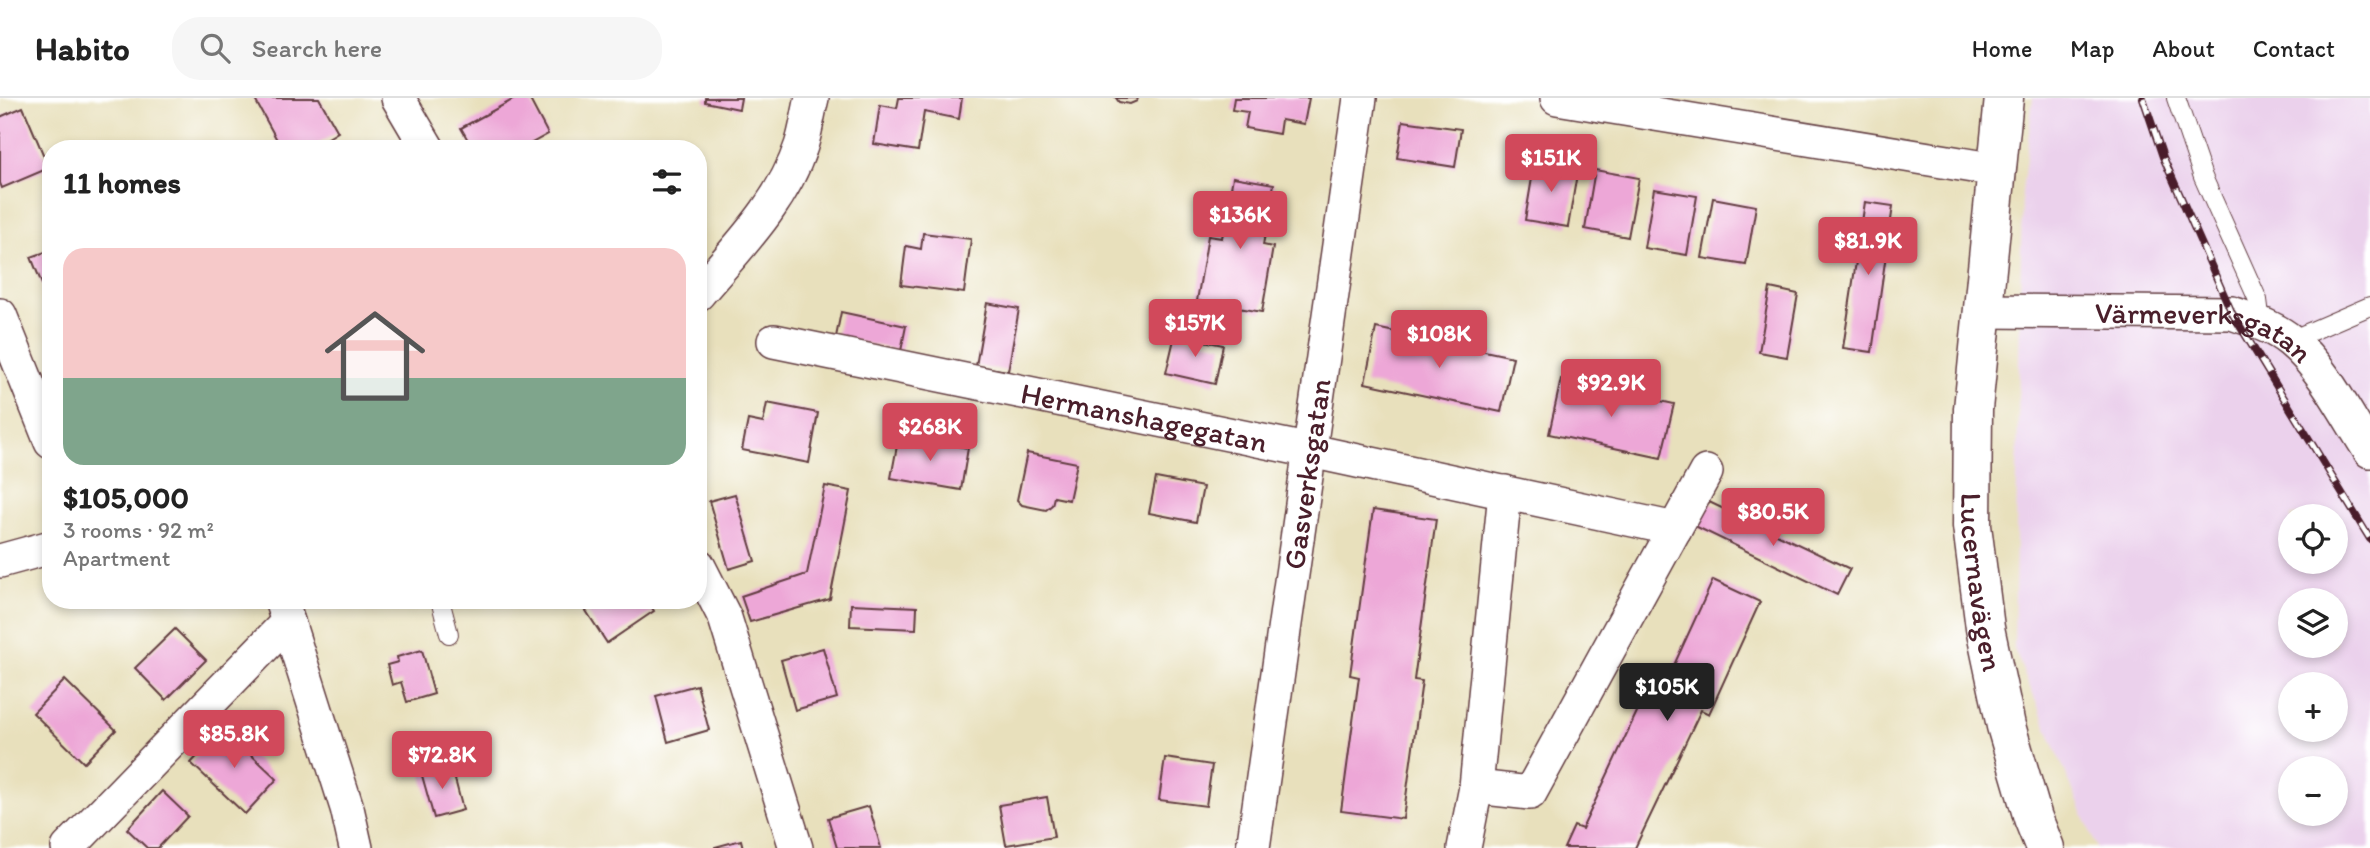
<!DOCTYPE html>
<html lang="en">
<head>
<meta charset="utf-8">
<style>
	body { margin:0; font-family:Itim,sans-serif; background:#f6f6f6; color:#222; height:100vh; display:flex; flex-direction:column; font-size:26px; white-space:nowrap }
	* { box-sizing:border-box; margin:0 }
	p { font-size:23px; color:#767676 }
	.icon { flex:none; width:38px; height:38px; fill:none; stroke:currentColor; stroke-width:2; stroke-linecap:round; stroke-linejoin:round }
	.map { position:relative; flex:1; overflow:hidden }
	.panel { position:absolute; left:42px; top:42px; width:665px; height:469px; display:flex; flex-direction:column; background:#fff; border-radius:28px; box-shadow:0 4px 10px #0003 }
	.panel>* { flex:none }
	.controls { position:absolute; left:2278px; top:406px; display:grid; gap:14px }
	.controls a { display:grid; place-items:center; width:70px; height:70px; border-radius:50%; background:#fff; box-shadow:0 4px 10px #0003; font-size:35px }
	.price { position:absolute; translate:-50% -60px; padding:0 16px; border-radius:7px; background:#d1495b; color:#fff; font-size:23px; line-height:46px; filter:drop-shadow(0 2px 4px #0008) }
	.price::after { content:''; position:absolute; left:50%; top:42px; width:21px; height:16px; margin-left:-10px; background:inherit; clip-path:polygon(0 0,100% 0,50% 100%) }
	.price.active { background:#222; color:#fff }
	ul { padding:0; list-style:none }
	li { display:grid; align-content:center; gap:14px; height:371px; padding:0 21px }
	li span { display:grid; place-items:center; height:217px; border-radius:21px; color:#555 }
	li>.icon { margin-inline-start:auto }
	span .icon { width:126px; height:126px; fill:#fffc; stroke-width:1 }
	li b { font-size:30px }
	h2 { display:flex; justify-content:space-between; align-items:center; height:84px; padding:0 21px; font-size:30px }
	header { display:flex; align-items:center; gap:42px; box-sizing:border-box; height:98px; padding:0 35px; background:#fff; border-bottom:2px solid #e0e0e0 }
	header strong { font-size:33px }
	nav { display:flex; gap:38px; margin-inline-start:auto; font-size:24px }
	.search { width:490px; height:63px; background:#f6f6f6; display:flex; align-items:center; gap:18px; box-sizing:border-box; padding:0 24px; border-radius:28px; color:#767676; font-size:26px }
	.map>svg:first-child { display:block }
	.built { fill:#ebd1ec; fill-rule:evenodd }
	.building { fill:#eda7d7 }
	.lines { fill:none; stroke-linecap:round; stroke-linejoin:round }
	.service-casing { stroke:#623c41; stroke-width:20 }
	.minor-casing { stroke:#623c41; stroke-width:36 }
	.tertiary-casing { stroke:#623c41; stroke-width:41 }
	.service { stroke:#fff; stroke-width:18 }
	.minor { stroke:#fff; stroke-width:33 }
	.tertiary { stroke:#fff; stroke-width:38 }
	.rail-casing { stroke:#4a1f2b; stroke-width:8 }
	.rail { stroke:#fff; stroke-width:5; stroke-dasharray:16; stroke-linecap:butt }
	.labels { text-anchor:middle; dominant-baseline:central; stroke-width:6; stroke-linejoin:round; paint-order:stroke }
	.street-label { font-size:30px; fill:#4a1f2b; stroke:#fff }
</style>
</head>
<body>
<header>
<strong>Habito</strong>
<div class="search"><svg class="icon" aria-label="search" viewBox="0 0 24 24"><circle cx="10" cy="10" r="6"/><path d="M15 15l6 6"/></svg>Search here</div>
<nav><a>Home</a><a>Map</a><a>About</a><a>Contact</a></nav>
</header>
<div class="map">
<svg width="2370" height="750" viewBox="0 0 2370 750">
	<rect width="100%" height="100%" fill="#fff"/>
	<filter id="ink" filterUnits="userSpaceOnUse"><feTurbulence type="fractalNoise" baseFrequency=".0143" numOctaves="2"/><feDisplacementMap in="SourceGraphic" scale="14" xChannelSelector="R" yChannelSelector="G"/><feConvolveMatrix kernelMatrix="1 2 1 2 8 2 1 2 1" color-interpolation-filters="sRGB"/></filter>
	<filter id="wash" filterUnits="userSpaceOnUse"><feTurbulence type="fractalNoise" baseFrequency=".00686" numOctaves="4" result="noise"/><feDisplacementMap in="SourceGraphic" scale="28" xChannelSelector="R" yChannelSelector="G"/><feGaussianBlur stdDeviation="1.57" result="paint"/><feColorMatrix in="noise" values="0 0 0 0 0 0 0 0 0 0 0 0 0 0 0 0 0 1.4 0 .05"/><feComposite in="paint" operator="in"/></filter>
	<g filter="url(#wash)">
		<rect width="100%" height="100%" fill="#e8e0bc"/>
		<path class="built" d="M2033 0H2370V750H2097L2014 551 2022 94ZM2291 418H2336V464H2291ZM2291 502H2336V548H2291ZM2291 586H2336V632H2291ZM2291 670H2336V716H2291Z"/>
		<g id="blocks">
			<g class="building">
				<polygon points="254,0 319,0 338,34 310,51 282,51"/>
				<polygon points="516,0 529,0 548,36 521,51 473,51 461,30"/>
				<polygon points="705,0 741,0 739,11 705,4"/>
				<polygon points="899,0 962,0 959,21 924,14 918,53 874,46 880,7 897,10"/>
				<polygon points="1116,0 1138,0 1137,3 1130,6 1119,4"/>
				<polygon points="1234,0 1309,0 1304,26 1281,22 1279,36 1245,30 1248,14 1232,12"/>
				<polygon points="23,9 49,70 2,90 0,85 0,19"/>
				<polygon points="1403,23 1461,31 1455,69 1397,60"/>
				<polygon points="1535,62 1578,70 1568,129 1525,122"/>
				<polygon points="1595,72 1639,80 1628,139 1585,131"/>
				<polygon points="1233,79 1274,86 1263,147 1273,149 1262,214 1197,203 1208,138 1222,140"/>
				<polygon points="1654,91 1697,98 1687,157 1644,150"/>
				<polygon points="1713,100 1756,108 1746,167 1702,160"/>
				<polygon points="1865,104 1893,108 1872,254 1843,250"/>
				<polygon points="923,135 971,141 964,195 901,187 906,148 921,151"/>
				<polygon points="51,152 51,194 46,196 31,159"/>
				<polygon points="1770,190 1798,196 1787,259 1759,254"/>
				<polygon points="987,205 1019,211 1008,273 976,268"/>
				<polygon points="841,214 906,228 901,253 836,239"/>
				<polygon points="1376,230 1513,259 1501,314 1365,285"/>
				<polygon points="1175,237 1223,247 1215,286 1166,275"/>
				<polygon points="1561,281 1674,306 1661,360 1549,336"/>
				<polygon points="767,305 818,315 809,365 742,352 748,322 763,325"/>
				<polygon points="899,337 968,350 961,392 891,380"/>
				<polygon points="1027,355 1077,365 1069,402 1054,399 1052,407 1046,412 1022,407 1017,402"/>
				<polygon points="1156,380 1203,389 1196,424 1149,415"/>
				<polygon points="825,388 851,393 830,501 750,524 741,498 807,476"/>
				<polygon points="735,396 755,463 729,471 709,403"/>
				<polygon points="1707,403 1850,471 1837,497 1695,428"/>
				<polygon points="1373,412 1436,421 1414,582 1422,583 1403,721 1341,713 1359,579 1350,577"/>
				<polygon points="1713,482 1760,504 1709,616 1701,612 1635,750 1564,750 1574,728 1582,731 1651,584 1663,591"/>
				<polygon points="579,502 647,502 654,513 607,545"/>
				<polygon points="851,506 917,509 916,531 850,528"/>
				<polygon points="175,531 206,562 166,602 135,570"/>
				<polygon points="823,550 837,600 795,612 781,562"/>
				<polygon points="422,552 434,596 407,604 401,584 392,587 387,567 398,564 397,559"/>
				<polygon points="65,582 116,632 84,665 33,615"/>
				<polygon points="697,587 709,632 668,644 656,598"/>
				<polygon points="226,627 247,646 243,649 277,681 245,716 191,665"/>
				<polygon points="1165,660 1212,667 1206,708 1159,702"/>
				<polygon points="451,666 463,712 434,720 421,674"/>
				<polygon points="162,693 188,718 158,750 147,750 127,731"/>
				<polygon points="1047,699 1054,739 1006,747 999,707"/>
				<polygon points="869,708 881,750 837,750 828,720"/>
				<polygon points="741,742 743,750 715,750 715,749"/>
			</g>
		</g>
	</g>
	<g filter="url(#ink)">
		<use href="#blocks" fill-opacity="0" stroke="#623c41" stroke-width="2"/>
		<g class="lines">
			<defs>
				<g id="service">
					<polyline points="2176,0 2203,79 2258,202 2261,225"/>
					<polyline points="2291,242 2370,208"/>
					<polyline points="440,502 449,536"/>
				</g>
				<g id="minor">
					<polyline points="398,0 428,51"/>
					<polyline points="1557,0 1997,72"/>
					<path d="M698 196C736 151 782 106 801 48 806 33 808 16 812 0"/>
					<path id="s1" d="M1984 213 2232 215C2252 222 2274 229 2291 243 2323 269 2347 318 2370 353"/>
					<polyline points="0,217 51,344"/>
					<path id="s2" d="M774 243 1311 353 1675 431"/>
					<polyline points="0,463 51,449"/>
					<polyline points="698,467 725,520 796,750"/>
					<polyline points="282,505 347,710 356,750"/>
					<polyline points="1476,689 1505,394"/>
					<polyline points="68,750 288,524"/>
					<path id="s3" d="M1253 750 1360 0"/>
					<polyline points="1464,750 1476,689 1530,695 1706,374"/>
				</g>
				<g id="tertiary">
					<path id="s4" d="M2004 0 1973 311 1972 428 1985 530 2006 628 2033 720 2045 750"/>
				</g>
			</defs>
			<use href="#service" class="service-casing"/>
			<use href="#minor" class="minor-casing"/>
			<use href="#tertiary" class="tertiary-casing"/>
			<use href="#service" class="service"/>
			<use href="#minor" class="minor"/>
			<use href="#tertiary" class="tertiary"/>
			<defs>
				<polyline id="rail" points="2143,0 2163,59 2232,215 2370,441"/>
			</defs>
			<use href="#rail" class="rail-casing"/>
			<use href="#rail" class="rail"/>
		</g>
	</g>
	<g class="labels">
		<g class="street-label">
			<text stroke="none"><textPath href="#s1" startOffset="224">Värmeverksgatan</textPath></text>
			<text stroke="none"><textPath href="#s2" startOffset="378">Hermanshagegatan</textPath></text>
			<text stroke="none"><textPath href="#s3" startOffset="378">Gasverksgatan</textPath></text>
			<text stroke="none"><textPath href="#s4" startOffset="486">Lucernavägen</textPath></text>
		</g>
	</g>
</svg>
<div class="controls">
<a><svg class="icon" aria-label="locate" viewBox="0 0 24 24"><circle cx="12" cy="12" r="6"/><path d="M12 2v4M12 18v4M2 12h4M18 12h4"/></svg></a>
<a><svg class="icon" aria-label="layers" viewBox="0 0 24 24"><path d="M12 4l9 5-9 5-9-5zM3 14l9 5 9-5"/></svg></a>
<a>+</a>
<a>−</a>
</div>
<b class="price" style="left:1551px;top:96px">$151K</b>
<b class="price" style="left:1240px;top:153px">$136K</b>
<b class="price" style="left:1868px;top:179px">$81.9K</b>
<b class="price" style="left:1195px;top:261px">$157K</b>
<b class="price" style="left:1439px;top:272px">$108K</b>
<b class="price" style="left:1611px;top:321px">$92.9K</b>
<b class="price" style="left:930px;top:365px">$268K</b>
<b class="price" style="left:1773px;top:450px">$80.5K</b>
<b class="price active" style="left:1667px;top:625px">$105K</b>
<b class="price" style="left:234px;top:672px">$85.8K</b>
<b class="price" style="left:442px;top:693px">$72.8K</b>
<section class="panel">
<h2>11 homes<svg class="icon" aria-label="filters" viewBox="0 0 24 24"><path d="M4 7h16M4 17h16"/><circle cx="9" cy="7" r="2"/><circle cx="15" cy="17" r="2"/></svg></h2>
<ul>
<li><span style="background:linear-gradient(#f6c9c9 60%,#7fa58c 0)"><svg class="icon" aria-label="home" viewBox="0 0 24 24"><path d="M3 11l9-7 9 7M6 9v11h12V9"/></svg></span><div><b>$105,000</b><p>3 rooms · 92 m²</p><p>Apartment</p></div></li>
</ul>
</section>
</div>
</body>
</html>
